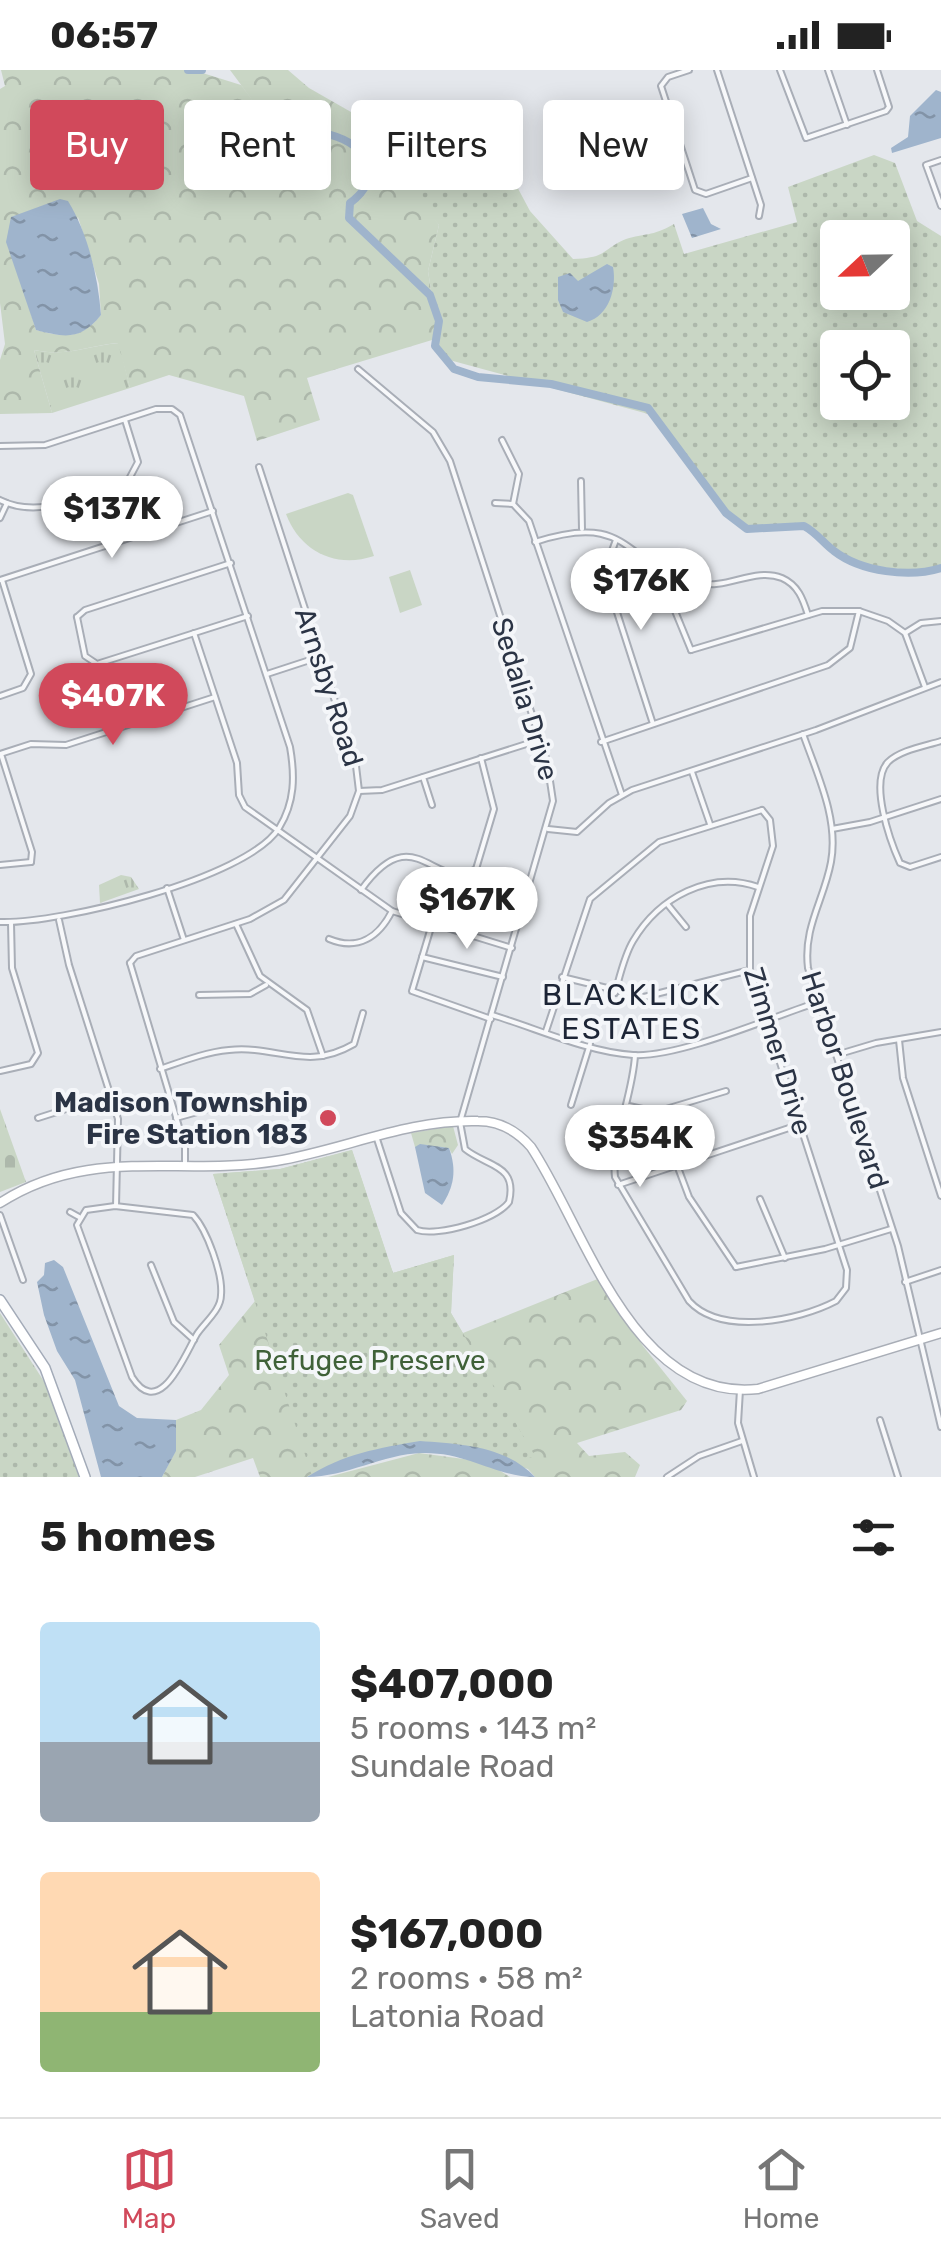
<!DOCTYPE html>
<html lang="en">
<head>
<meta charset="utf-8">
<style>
	body { margin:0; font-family:Rubik,sans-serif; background:#f2f2f2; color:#222; height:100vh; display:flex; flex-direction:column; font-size:38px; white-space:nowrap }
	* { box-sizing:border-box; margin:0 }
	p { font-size:32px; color:#767676 }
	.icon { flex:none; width:55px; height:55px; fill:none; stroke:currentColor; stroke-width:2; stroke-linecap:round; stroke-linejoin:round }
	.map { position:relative; height:1407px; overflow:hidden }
	.drawer { display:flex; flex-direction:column; background:#fff; flex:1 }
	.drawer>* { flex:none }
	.hud { position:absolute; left:30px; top:30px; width:882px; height:90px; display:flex; gap:20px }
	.needle { width:65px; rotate:248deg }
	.buttons { position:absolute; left:820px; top:150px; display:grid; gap:20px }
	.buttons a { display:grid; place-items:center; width:90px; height:90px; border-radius:10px; background:#fff; box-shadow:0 5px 25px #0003; font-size:50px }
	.price { position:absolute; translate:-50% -85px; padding:0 22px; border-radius:35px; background:#fff; color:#222; font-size:32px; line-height:65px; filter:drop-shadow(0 2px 5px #0008) }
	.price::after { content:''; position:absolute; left:50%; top:60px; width:30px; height:22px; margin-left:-15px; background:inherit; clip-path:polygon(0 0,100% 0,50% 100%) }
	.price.current { background:#d1495b; color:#fff }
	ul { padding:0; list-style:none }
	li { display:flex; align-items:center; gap:30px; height:250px; padding:0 40px }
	li span { display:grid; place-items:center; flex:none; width:280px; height:200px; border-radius:10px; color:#555 }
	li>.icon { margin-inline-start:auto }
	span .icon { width:120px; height:120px; fill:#fffc; stroke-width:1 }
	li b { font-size:42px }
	h2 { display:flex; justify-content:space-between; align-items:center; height:120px; padding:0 40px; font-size:42px }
	.chip { padding:0 35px; border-radius:10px; background:#fff; box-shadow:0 5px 25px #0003; font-size:35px; line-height:90px }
	.chip.current { background:#d1495b; color:#fff }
	.status { display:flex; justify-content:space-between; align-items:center; height:70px; padding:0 50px; background:#fff; direction:ltr }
	.status svg { height:28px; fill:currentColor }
	.dock { display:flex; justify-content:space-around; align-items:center; height:140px; border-top:2px solid #e0e0e0; background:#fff; font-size:28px; color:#767676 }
	.dock a { display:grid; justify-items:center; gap:5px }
	.dock .current { color:#d1495b }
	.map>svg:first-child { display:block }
	.grass { fill:url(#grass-tufts) }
	.forest { fill:url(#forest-crowns); fill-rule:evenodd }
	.cemetery { fill:url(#cemetery-stones) }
	.park { fill:url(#park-dots); fill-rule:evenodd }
	.pitch { fill:#c9d6c5 }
	.water { fill:url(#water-ripples) }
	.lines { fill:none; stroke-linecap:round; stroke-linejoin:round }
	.river { stroke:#9fb4cc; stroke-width:8 }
	.street-casing { stroke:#a9aeb7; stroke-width:8 }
	.secondary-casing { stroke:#a9aeb7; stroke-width:11 }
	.primary-casing { stroke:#a3abb8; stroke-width:12 }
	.street { stroke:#f7f8fa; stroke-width:4 }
	.secondary { stroke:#fff; stroke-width:8 }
	.primary { stroke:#fff; stroke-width:9 }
	.poi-dot { fill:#d1495b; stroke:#f4f6f9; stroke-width:4 }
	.labels { text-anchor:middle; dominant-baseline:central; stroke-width:8; stroke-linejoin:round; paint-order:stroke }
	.street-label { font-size:28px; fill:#2b3445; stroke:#f4f6f9 }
	.poi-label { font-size:28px; font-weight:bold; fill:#2b3445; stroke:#f4f6f9; text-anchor:end }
	.park-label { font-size:28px; fill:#3f6138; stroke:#f4f6f9 }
	.neighbourhood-label { font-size:30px; letter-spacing:2.5px; fill:#1d2536; stroke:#f4f6f9 }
</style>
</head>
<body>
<div class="status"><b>06:57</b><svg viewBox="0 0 49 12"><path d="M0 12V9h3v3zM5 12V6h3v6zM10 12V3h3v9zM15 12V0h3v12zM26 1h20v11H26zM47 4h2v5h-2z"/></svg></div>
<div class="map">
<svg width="941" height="1407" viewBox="0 0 941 1407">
	<defs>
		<pattern id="grass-tufts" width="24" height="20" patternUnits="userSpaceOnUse" patternTransform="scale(2.5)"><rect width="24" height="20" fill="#c9d6c5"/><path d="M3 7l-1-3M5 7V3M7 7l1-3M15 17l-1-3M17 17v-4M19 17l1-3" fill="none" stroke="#adb8ab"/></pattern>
		<pattern id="forest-crowns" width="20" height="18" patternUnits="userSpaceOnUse" patternTransform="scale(2.5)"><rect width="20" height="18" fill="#c9d6c5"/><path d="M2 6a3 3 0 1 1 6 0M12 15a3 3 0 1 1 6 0" fill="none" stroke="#adb8ab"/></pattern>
		<pattern id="cemetery-stones" width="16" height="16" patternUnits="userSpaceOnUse" patternTransform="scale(2.5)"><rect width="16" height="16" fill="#c9d6c5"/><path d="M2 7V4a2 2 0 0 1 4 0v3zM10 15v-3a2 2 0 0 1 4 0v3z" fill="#adb8ab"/></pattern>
		<pattern id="park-dots" width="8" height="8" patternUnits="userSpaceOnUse" patternTransform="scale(2.5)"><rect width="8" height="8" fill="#c9d6c5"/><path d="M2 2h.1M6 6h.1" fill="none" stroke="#adb8ab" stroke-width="1.8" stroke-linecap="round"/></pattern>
		<pattern id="water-ripples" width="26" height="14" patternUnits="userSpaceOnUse" patternTransform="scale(2.5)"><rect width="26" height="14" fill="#9fb4cc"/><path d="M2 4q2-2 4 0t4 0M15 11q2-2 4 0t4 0" fill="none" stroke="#8293a7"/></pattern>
	</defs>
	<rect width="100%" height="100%" fill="#e4e7ec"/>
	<g class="grass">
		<path d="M119 273 130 318 52 343 34 280C68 287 85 276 119 273Z"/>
		<polygon points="121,805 131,807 139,819 100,833 99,815"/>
	</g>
	<g class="forest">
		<path d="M1 0H193L241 15 262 43 230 0H288L309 18 379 58 399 108 413 119 439 155 428 201 442 288 432 270 307 308 320 350 257 371 244 326 169 305 130 318 118 273C85 276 68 287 34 280L52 343 0 344V290L5 274 0 233V19L5 16ZM78 147 99 214 101 245C81 269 66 268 36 260L28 234Z"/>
		<polygon points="453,1056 458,1075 452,1084 449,1078 415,1077 411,1063"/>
		<polygon points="352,1080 393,1203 454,1185 451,1243 463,1263 600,1208 643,1276 687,1331 681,1340 577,1373 589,1386 625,1382 640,1395 635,1407 535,1407 528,1399 420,1371 307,1407 260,1407 253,1388 195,1407 162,1407 176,1380 176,1350 201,1340 229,1305 219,1275 255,1231 213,1104 280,1099"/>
		<polygon points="419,1383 486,1392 510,1407 328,1407"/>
	</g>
	<polygon class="cemetery" points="0,1039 26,1112 0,1122"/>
	<g class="park">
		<path d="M406 53 485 73 499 83 530 141 573 189C608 188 602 179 626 169 645 163 651 167 674 154L684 184 797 152 788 117 874 85 895 93 917 151 941 166V499C879 501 851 498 804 456L747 459 718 437 652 345 442 288 428 201 439 155C418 130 377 87 379 55ZM838 168H892V222H838ZM838 278H892V332H838Z"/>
		<polygon points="352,1080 393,1203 454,1185 451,1243 535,1386 503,1396 429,1374 312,1406 213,1104 280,1099"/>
		<polygon points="0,1243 45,1313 79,1407 0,1407"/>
	</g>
	<g class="pitch">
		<path d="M348 423 353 425 374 486C335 499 300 481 286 444Z"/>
		<polygon points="410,500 422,535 400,543 389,507"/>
	</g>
	<g class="water">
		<polygon points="936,20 941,22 941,68 892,83 891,78 908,67 910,46"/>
		<path d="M60 129 68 131C88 164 98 206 101 245 81 270 66 268 36 260L6 172 11 147Z"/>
		<polygon points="703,138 711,154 721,159 692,168 682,144"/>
		<path d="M607 194 613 197C617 218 609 246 587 252L563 242 558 230V207L570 203 578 211Z"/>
		<path d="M420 1074 449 1078C457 1100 454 1117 442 1135L425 1123 415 1077Z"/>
		<polygon points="54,1190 63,1197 119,1336 137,1348 176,1350 176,1381 162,1407 101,1407 75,1310 57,1281 44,1245 37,1212 44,1205 45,1193"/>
		<path d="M420 1371C461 1374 506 1376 535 1407 495 1407 469 1382 422 1383 383 1384 346 1407 307 1407 343 1384 379 1378 420 1371Z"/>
	</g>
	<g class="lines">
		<g class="river">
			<polyline points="188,0 202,0"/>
			<path d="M260 35C275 65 298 75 331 65 368 75 385 107 350 133L349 148 430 225 439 251 435 276 454 299 478 307 551 314 648 338 726 443 747 459 804 456C817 463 823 473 834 481 861 502 910 508 941 498"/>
		</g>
		<defs>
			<g id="street">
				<polyline points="689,0 668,7 661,16 695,120 706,124 752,108"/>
				<polyline points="717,0 761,135 759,146"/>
				<polyline points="780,0 806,68 886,41 889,37 877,0"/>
				<polyline points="828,0 847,55"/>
				<polyline points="941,90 926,95 941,136"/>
				<path d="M358 299 433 362 450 391 547 691 553 731 460 1052 465 1079C487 1097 518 1094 509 1132 496 1150 438 1167 417 1160L401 1143 376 1066"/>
				<polyline points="502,370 519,404 513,434"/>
				<path d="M0 376 45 375 156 339H172L180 345 290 677C295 706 295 732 279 758 247 809 59 854 0 852"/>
				<polyline points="581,411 582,459"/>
				<path d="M0 430C39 450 91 425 129 409L138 392 125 350"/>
				<polyline points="495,433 513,434 529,451 622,725"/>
				<polyline points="0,448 7,433"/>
				<polyline points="616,470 604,502 653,654"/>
				<path d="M535 472C634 440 621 496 698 513 727 520 754 497 782 508 798 515 803 529 808 545"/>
				<polyline points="0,510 213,441"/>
				<polyline points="683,511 675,541 691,580"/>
				<polyline points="77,547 85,586 97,594 248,546"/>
				<polyline points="77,547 85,540 231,493"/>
				<polyline points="194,563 237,693 239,725 245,737 392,841 512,878"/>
				<polyline points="905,563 921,553 941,551"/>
				<polyline points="691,580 822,541 859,541 888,551 905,563 925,617"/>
				<polyline points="267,604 319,587"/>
				<polyline points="0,626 23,618 31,604 2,510"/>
				<path d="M803 664C817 704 839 749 831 792 824 830 803 857 808 898L898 1176 941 1357"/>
				<path d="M941 671C925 676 900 680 888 692 869 712 890 771 900 793L910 797 941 787"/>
				<polyline points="601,672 828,595 850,578 859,541"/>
				<polyline points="0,684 31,674 66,675 215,627"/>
				<polyline points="1,684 32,782 31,792"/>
				<polyline points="692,702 710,754"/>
				<polyline points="423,707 432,735"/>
				<polyline points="359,721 382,720 539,670"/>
				<polyline points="548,759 577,762 609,733 632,720 816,660 941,612"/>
				<polyline points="832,759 870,752 941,729"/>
				<polyline points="0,795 31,792"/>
				<polyline points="167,818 184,870"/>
				<path d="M361 820C415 745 434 824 476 799L494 739 481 688"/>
				<polyline points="668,835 686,857"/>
				<polyline points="59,850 69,895 118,1049 116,1136"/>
				<polyline points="236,854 260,906 307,940 323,986"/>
				<polyline points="432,854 412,921 491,949"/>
				<path d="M329 869C358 881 379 867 392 841"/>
				<polyline points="422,887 503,907"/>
				<polyline points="130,893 136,886 250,849 284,830 350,746 359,721 356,696 259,397"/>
				<polyline points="130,893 185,1077 185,1094"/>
				<polyline points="562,907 644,927 750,900"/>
				<path d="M615 923C620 906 624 886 633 871 659 827 710 800 758 817"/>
				<polyline points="199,925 250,924 266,915"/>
				<path d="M492 945C536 958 587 982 633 985 678 988 772 947 818 932"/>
				<polyline points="546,961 590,829 659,772 762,740"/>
				<polyline points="899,970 903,1008 941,1126"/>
				<path d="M635 985C633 1025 611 1071 615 1107L689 1231C721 1266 798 1251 836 1231L846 1218 847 1200 750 900V846L773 776 770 750 762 740"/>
				<polyline points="836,985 876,973 941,962"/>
				<path d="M160 999C183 991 206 982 229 980 278 975 306 1002 354 974L363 943"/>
				<polyline points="0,1001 31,994 38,983 12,898 11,853"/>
				<polyline points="571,1035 590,974"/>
				<polyline points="629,1036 656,1042 726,1021"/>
				<polyline points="38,1048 110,1025"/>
				<polyline points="176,1048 219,1036 263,1035"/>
				<polyline points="677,1095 689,1127 736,1197"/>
				<polyline points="618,1115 798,1055"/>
				<polyline points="760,1129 785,1188"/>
				<path d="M115 1136 193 1145C207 1160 223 1204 221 1225 221 1240 205 1252 197 1264 185 1284 160 1351 132 1307L77 1155 86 1140Z"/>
				<polyline points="70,1142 79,1147"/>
				<polyline points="0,1145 23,1210"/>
				<polyline points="151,1195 174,1252 194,1270"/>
				<polyline points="736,1197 825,1179 891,1159"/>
				<polyline points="905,1212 941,1200"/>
				<polyline points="740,1320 738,1353 754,1407"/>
				<polyline points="880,1350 898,1407"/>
				<polyline points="667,1407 699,1386 742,1371"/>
			</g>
			<path id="secondary" d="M0 1133C89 1075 179 1107 276 1091 343 1080 408 1049 478 1051 500 1051 517 1061 531 1077 585 1158 633 1333 758 1319L941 1263"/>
			<polyline id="primary" points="0,1230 45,1298 85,1407"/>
		</defs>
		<use href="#street" class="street-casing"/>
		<use href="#secondary" class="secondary-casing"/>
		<use href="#primary" class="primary-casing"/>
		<use href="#street" class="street"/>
		<use href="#secondary" class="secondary"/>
		<use href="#primary" class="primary"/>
	</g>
	<circle class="poi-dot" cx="328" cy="1048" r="10"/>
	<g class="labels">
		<g class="street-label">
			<text transform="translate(329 617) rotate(72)">Arnsby Road</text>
			<text transform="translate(525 629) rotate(73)">Sedalia Drive</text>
			<text transform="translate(778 981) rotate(73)">Zimmer Drive</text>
			<text transform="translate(845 1010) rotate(72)">Harbor Boulevard</text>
		</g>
		<g class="poi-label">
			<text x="308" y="1032">Madison Township<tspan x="308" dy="32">Fire Station 183</tspan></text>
		</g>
		<g class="park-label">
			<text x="370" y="1290">Refugee Preserve</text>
		</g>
		<g class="neighbourhood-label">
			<text x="632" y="925">BLACKLICK<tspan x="632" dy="34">ESTATES</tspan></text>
		</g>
	</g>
</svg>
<div class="buttons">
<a><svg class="needle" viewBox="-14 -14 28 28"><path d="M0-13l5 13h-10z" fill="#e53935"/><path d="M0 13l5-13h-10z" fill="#767676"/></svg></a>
<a><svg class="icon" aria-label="locate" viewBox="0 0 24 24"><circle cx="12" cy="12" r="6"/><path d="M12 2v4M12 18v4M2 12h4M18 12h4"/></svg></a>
</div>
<b class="price" style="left:112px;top:491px">$137K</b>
<b class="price" style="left:641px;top:563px">$176K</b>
<b class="price current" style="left:113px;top:678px">$407K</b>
<b class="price" style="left:467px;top:882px">$167K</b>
<b class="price" style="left:640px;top:1120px">$354K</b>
<div class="hud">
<a class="chip current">Buy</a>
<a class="chip">Rent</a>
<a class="chip">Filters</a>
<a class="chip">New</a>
</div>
</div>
<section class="drawer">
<h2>5 homes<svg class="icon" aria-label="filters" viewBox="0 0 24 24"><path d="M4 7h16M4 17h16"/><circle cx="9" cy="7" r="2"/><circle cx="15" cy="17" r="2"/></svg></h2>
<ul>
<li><span style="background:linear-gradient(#bfe0f5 60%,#9aa5b1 0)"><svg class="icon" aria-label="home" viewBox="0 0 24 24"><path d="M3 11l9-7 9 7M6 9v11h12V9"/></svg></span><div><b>$407,000</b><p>5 rooms · 143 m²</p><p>Sundale Road</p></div></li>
<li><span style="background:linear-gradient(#ffd9b3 70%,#8fb573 0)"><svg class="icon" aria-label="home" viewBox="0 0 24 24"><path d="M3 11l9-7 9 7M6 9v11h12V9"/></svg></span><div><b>$167,000</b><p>2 rooms · 58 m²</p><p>Latonia Road</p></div></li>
</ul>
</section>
<nav class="dock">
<a class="current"><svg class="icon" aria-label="map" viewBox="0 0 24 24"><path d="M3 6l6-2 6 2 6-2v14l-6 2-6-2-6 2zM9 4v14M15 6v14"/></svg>Map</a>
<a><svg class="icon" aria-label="saved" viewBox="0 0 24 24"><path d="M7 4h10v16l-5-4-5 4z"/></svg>Saved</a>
<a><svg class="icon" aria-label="home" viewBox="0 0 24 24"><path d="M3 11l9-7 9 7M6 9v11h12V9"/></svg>Home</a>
</nav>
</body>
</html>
